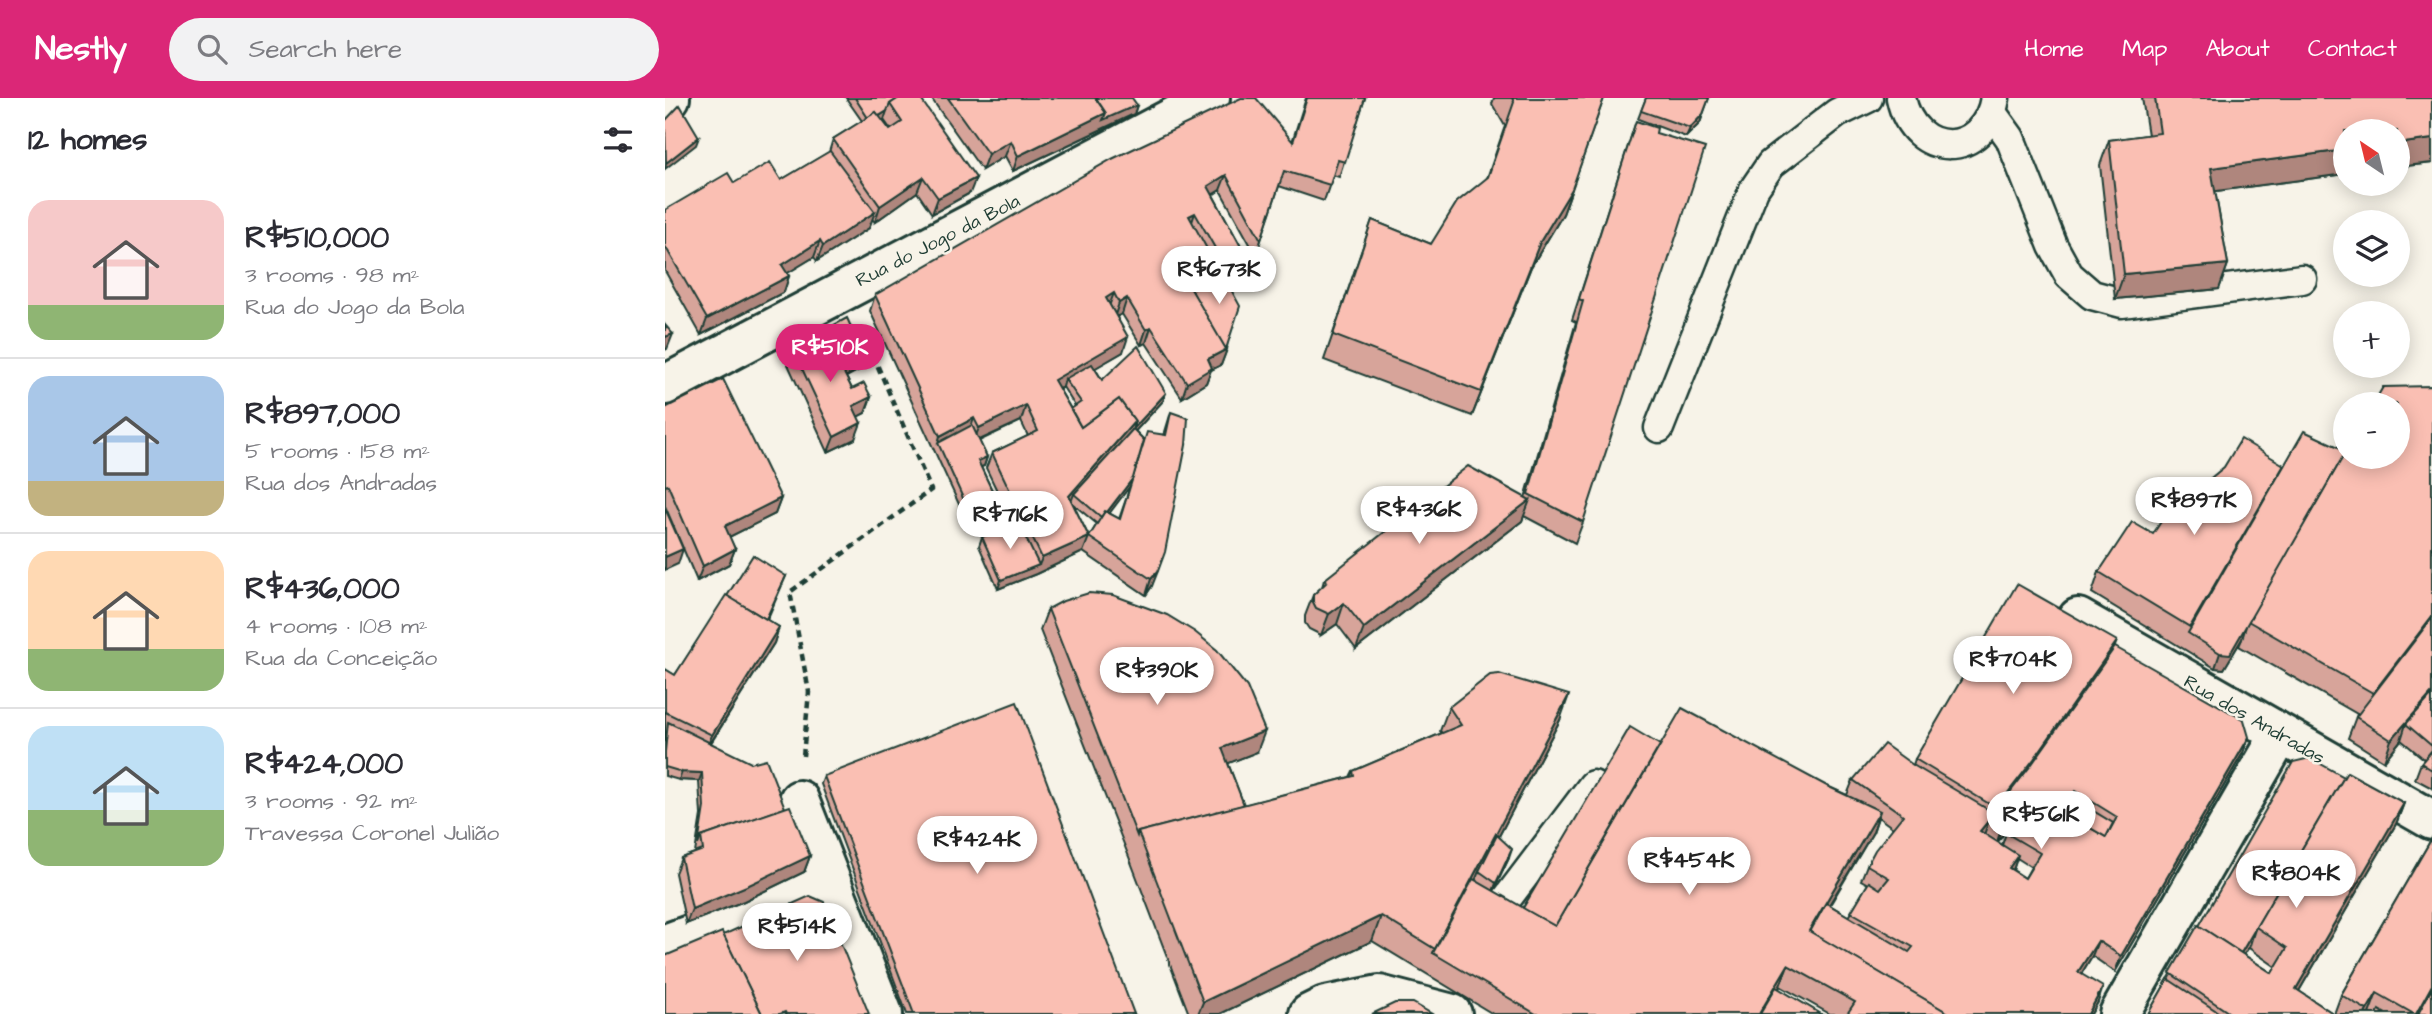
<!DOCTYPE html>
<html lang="en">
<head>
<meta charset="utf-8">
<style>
	body { margin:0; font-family:"Architects Daughter",sans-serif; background:#f2f2f3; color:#2b2b33; height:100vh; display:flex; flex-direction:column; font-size:26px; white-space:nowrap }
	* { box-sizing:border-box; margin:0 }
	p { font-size:23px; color:#7c7c81 }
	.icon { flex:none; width:38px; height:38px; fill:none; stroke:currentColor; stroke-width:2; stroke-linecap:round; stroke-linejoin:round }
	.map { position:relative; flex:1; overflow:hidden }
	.drawer { display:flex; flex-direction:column; background:#fff; width:665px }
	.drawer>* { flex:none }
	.needle { width:46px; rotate:325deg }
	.controls { position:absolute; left:1668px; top:21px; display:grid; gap:14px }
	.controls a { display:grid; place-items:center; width:77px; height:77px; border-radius:50%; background:#fff; box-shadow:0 4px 18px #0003; font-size:35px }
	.price { position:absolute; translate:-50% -60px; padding:0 16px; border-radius:24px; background:#fff; color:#222; font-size:23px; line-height:46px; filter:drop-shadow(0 2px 4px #0008) }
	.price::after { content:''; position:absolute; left:50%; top:42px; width:21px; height:16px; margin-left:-10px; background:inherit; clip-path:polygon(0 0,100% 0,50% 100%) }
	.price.current { background:#db2777; color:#fff }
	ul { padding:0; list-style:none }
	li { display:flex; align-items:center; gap:21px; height:175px; padding:0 28px }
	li+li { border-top:2px solid #e1e1e2 }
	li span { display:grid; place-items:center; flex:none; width:196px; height:140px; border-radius:21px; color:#555 }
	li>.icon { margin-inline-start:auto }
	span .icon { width:84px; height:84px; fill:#fffc; stroke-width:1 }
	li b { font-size:30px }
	h2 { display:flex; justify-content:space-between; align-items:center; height:84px; padding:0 28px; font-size:30px }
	header { display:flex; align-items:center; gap:42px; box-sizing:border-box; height:98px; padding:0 35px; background:#db2777; color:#fff }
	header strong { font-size:33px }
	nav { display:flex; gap:38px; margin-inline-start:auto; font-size:24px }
	.search { width:490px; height:63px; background:#f2f2f3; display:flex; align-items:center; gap:18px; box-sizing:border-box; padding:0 24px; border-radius:38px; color:#7c7c81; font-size:26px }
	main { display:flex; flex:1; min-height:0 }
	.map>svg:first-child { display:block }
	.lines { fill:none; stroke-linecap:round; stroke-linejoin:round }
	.lane-casing { stroke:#1f3d34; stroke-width:33 }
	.street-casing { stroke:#1f3d34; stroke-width:44 }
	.path { stroke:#1f3d34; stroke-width:4.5; stroke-dasharray:7 5; stroke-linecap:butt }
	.lane { stroke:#f7f3e8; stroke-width:28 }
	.street { stroke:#f7f3e8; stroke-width:38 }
	.wall { fill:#d7a49a; stroke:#1f3d34; stroke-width:2; fill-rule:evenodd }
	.shaded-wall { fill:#af867d; stroke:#1f3d34; stroke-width:2 }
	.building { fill:#fabfb3; stroke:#1f3d34; stroke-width:2; fill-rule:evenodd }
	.labels { text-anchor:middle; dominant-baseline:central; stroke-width:5; stroke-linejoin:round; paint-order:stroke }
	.street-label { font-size:19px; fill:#1f3d34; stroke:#f7f3e8 }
</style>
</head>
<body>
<header>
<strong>Nestly</strong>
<div class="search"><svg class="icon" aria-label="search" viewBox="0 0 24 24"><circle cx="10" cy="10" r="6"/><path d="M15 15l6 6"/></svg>Search here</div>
<nav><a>Home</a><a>Map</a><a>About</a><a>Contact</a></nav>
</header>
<main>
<section class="drawer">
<h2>12 homes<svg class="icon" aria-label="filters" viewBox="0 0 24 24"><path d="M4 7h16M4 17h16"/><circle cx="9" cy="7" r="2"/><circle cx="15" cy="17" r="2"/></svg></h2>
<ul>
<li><span style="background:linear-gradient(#f6c9c9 75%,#8fb573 0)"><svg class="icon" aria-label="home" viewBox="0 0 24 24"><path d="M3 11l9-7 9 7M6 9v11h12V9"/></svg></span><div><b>R$510,000</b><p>3 rooms · 98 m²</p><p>Rua do Jogo da Bola</p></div></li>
<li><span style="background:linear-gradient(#a9c7e8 75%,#c2b280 0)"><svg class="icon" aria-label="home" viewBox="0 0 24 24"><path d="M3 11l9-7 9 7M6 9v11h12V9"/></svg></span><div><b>R$897,000</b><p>5 rooms · 158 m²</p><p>Rua dos Andradas</p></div></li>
<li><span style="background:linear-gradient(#ffd9b3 70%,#8fb573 0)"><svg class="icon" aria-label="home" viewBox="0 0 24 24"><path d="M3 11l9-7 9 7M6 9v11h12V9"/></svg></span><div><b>R$436,000</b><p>4 rooms · 108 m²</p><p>Rua da Conceição</p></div></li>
<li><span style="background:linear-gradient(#bfe0f5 60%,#8fb573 0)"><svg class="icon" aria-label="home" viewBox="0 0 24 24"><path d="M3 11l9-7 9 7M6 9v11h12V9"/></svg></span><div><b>R$424,000</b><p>3 rooms · 92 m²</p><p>Travessa Coronel Julião</p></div></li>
</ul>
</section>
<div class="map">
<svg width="1767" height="916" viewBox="0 0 1767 916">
	<rect width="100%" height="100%" fill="#f7f3e8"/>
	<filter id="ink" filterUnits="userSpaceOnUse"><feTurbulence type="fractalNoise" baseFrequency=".0143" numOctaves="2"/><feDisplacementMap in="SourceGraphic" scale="14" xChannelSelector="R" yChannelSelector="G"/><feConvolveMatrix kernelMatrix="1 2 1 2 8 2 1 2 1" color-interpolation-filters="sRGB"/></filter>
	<g filter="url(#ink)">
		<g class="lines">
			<defs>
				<g id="lane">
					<path d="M1236 0C1249 62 1320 61 1330 0"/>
					<polyline points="1327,15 1345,40 1388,148 1404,177 1427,197 1457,205 1637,181"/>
					<polyline points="994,330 1089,91 1106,66 1172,15 1203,0"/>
					<polyline points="828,819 928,687"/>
				</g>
				<g id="street">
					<polyline points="0,6 5,0"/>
					<polyline points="0,287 545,0"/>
					<polyline points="1413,520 1767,722"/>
					<polyline points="134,702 218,916"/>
					<polyline points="0,846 166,785"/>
					<polyline points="644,916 660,908 714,897 787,916"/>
					<polyline points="1454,916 1615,637"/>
				</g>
			</defs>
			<use href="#lane" class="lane-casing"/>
			<use href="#street" class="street-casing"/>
			<polyline class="path" points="138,658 144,594 125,494 266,392 198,234"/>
			<use href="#lane" class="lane"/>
			<use href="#street" class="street"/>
		</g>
		<g class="wall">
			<path d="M181 0H255L305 95 267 116 252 94 210 124 207 121 204 130 152 163 149 159 122 175 124 178 119 194 36 237 0 173V112L69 85 116 82 164 54 168 41 197 23ZM218 22H219L226 32H225Z"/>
			<polygon points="266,0 430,0 472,7 469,16 348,73 340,58 317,72"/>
			<path d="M641 0H700L674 79 668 77 659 103 614 88 591 157 555 92 548 97 586 167 581 182 565 191 562 251 556 267 546 272 541 285 517 300 481 245 476 247 457 216 452 219 458 254 430 270 437 282 498 303 470 333 479 342 499 337 506 314 487 488 481 497 418 454 371 476 333 491 314 448 317 439 348 426 321 370 327 355 363 338 356 323 314 343 322 359 319 368 316 369 334 407 331 415 304 428 205 213 210 197 627 44ZM398 289 410 308 406 311 394 291ZM465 387 461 401 454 421 444 415ZM408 406 432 426 424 439Z"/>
			<polygon points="829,0 939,0 898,116 866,169 807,318 659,262 707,122 766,146 822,80 840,28 827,6"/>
			<polygon points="981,0 1044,0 1035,25 1021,39 973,21"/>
			<polygon points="1477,0 1767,0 1767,65 1732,69 1732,33 1680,33 1680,76 1550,93 1563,166 1554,191 1450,201 1435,67 1444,42 1483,37"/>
			<polygon points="971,23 918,424 910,445 859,418 857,423 691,551 672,526 656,537 644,531 640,525 640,518 648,497 657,489 659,482 860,400 911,224 907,222"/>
			<polygon points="158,233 201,262 198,270 181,279 187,291 206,299 200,315 193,318 190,341 163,354 120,260 125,245 152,249 157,246 155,241"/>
			<polygon points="1767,288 1767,690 1750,681 1756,665 1759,661 1736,642 1719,663 1683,640 1692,616 1574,548 1577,541 1559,571 1550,570 1427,495 1434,474 1488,436 1619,367 1617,373 1680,359"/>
			<polygon points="0,310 116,400 110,416 64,439 70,451 64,466 32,483 0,408"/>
			<polygon points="121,478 102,522 114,529 109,545 46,645 120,710 145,758 139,774 79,803 21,826 10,775 16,760 30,755 36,717 34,683 14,682 0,678 0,571 10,577 62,498"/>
			<path d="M383 511 592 654 563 665 579 707 685 679 688 673 777 635 775 633 784 609 895 622 834 738 844 760 828 793 858 810 995 647 1162 688 1182 697 1188 682 1248 667 1250 661 1450 549 1578 655 1450 874 1427 858 1416 876 1433 904 1426 916H1165L1115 888 1114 891 1156 916H828L707 843 555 916H524L464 759 375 532ZM1213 719 1228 730 1202 767 1196 782 1203 786 1184 819 1165 807 1208 734ZM1340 734 1341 735 1337 747 1333 744ZM1352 760 1366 769 1360 780 1348 772Z"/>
			<polygon points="159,678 469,916 242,916 156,686"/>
			<path d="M1679 679 1739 705 1731 726 1634 893 1669 916H1483L1534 828ZM1585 847 1584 850 1611 869 1607 875 1579 857Z"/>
			<polygon points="1767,740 1767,916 1669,916 1676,897"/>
		</g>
		<g class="shaded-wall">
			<polygon points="472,7 469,16 348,73 353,58 441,15"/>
			<polygon points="222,13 219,22 202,32 206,24"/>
			<polygon points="1038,16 1035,25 1021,39 1025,30"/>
			<polygon points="34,39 31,47 0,71 1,65"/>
			<polygon points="1767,41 1767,65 1732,69 1732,46"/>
			<polygon points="346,43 340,58 317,72 323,56"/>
			<polygon points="1680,52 1680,76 1537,95 1546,70"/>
			<polygon points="561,77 555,92 537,103 543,88"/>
			<polygon points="258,79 252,94 210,124 215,108"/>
			<polygon points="311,80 305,95 267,116 273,100"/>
			<polygon points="907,91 898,116 866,169 807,318 875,144"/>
			<polygon points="210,114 204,130 152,163 158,148"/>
			<polygon points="530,115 525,130 524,118"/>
			<polygon points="155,143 149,159 111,182 117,167"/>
			<polygon points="1563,166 1554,191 1450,201 1459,176"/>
			<polygon points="586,167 581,182 560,193 566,178"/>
			<polygon points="553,171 547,186 524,199 524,187"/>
			<polygon points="124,178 119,194 36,237 42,221"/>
			<polygon points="449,195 443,211 441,200"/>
			<polygon points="462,200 457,216 449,220 454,205"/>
			<polygon points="486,229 481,245 476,247 481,232"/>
			<polygon points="8,236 2,251 0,252 0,239"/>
			<polygon points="463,239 458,254 403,286 400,281 398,289 383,297 389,282"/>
			<polygon points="562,251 556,267 546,272 541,285 517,300 522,285 543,261"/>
			<polygon points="201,262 198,270 174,282 177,273"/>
			<polygon points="501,295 498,303 465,339 468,331"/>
			<polygon points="206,299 200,315 183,324 188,308"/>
			<polygon points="361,307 356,323 308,345 314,330"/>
			<polygon points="309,320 304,336 273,345 275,338"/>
			<polygon points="470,323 465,339 409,396 406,404 404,398"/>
			<polygon points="196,325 190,341 163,354 169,339"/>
			<polygon points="322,359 319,368 310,371 313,363"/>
			<polygon points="468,380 465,388 435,428 438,420"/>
			<polygon points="116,400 110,416 54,444 60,428"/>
			<polygon points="865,402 857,423 691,551 699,530"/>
			<polygon points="334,407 331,415 304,428 307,420"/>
			<polygon points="424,439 418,454 371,476 333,491 336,482 374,467 377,460"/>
			<polygon points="18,451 13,466 0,472 0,459"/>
			<polygon points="70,451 64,466 32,483 38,468"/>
			<polygon points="493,473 487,488 481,497 486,481"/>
			<polygon points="679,505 672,526 656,537 664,516"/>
			<polygon points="1582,525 1577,541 1559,571 1550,570 1555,555"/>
			<polygon points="114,529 109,545 41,652 47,637"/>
			<polygon points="1452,543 1444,564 1326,723 1331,710"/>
			<polygon points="1767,595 1767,607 1741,626 1736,642 1719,663 1726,642"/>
			<polygon points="904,597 895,622 815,774 814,773 811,781 771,856 768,855"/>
			<polygon points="600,633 592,654 549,671 557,650"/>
			<polygon points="1584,639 1578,655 1450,874 1456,858"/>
			<polygon points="17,674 37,675 34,683 14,682"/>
			<polygon points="1410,693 1404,708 1396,721 1397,713"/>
			<polygon points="1739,705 1731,726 1623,912 1631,891"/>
			<polygon points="1215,713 1208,734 1144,840 1144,833"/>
			<polygon points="1346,719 1340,734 1331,746 1337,730"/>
			<polygon points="1324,722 1319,737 1315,733"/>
			<polygon points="847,751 844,760 828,794 831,785"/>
			<polygon points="1353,757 1348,772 1344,770"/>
			<polygon points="145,758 139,774 79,803 21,826 27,811"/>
			<polygon points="716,818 707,843 555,916 533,916 538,904"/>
			<polygon points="1590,831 1585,847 1567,876 1573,860"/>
			<polygon points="1433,843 1427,858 1408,890 1413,874"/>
			<polygon points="1123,867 1115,888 1099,916 1094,916"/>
			<polygon points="1438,889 1433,904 1426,916 1423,916"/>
			<polygon points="1712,895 1704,916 1700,916 1702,912"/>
		</g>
		<g class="building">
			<polygon points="190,0 234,0 225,6 222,13 214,18 211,14 203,20"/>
			<polygon points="234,0 255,0 311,80 273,100 258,79 215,108 168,41 211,14 225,32 237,24 225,6"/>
			<polygon points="283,0 430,0 441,15 353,58 346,43 323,56"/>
			<polygon points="431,0 467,0 472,7 438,22 441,15"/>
			<polygon points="576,0 591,0 628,44 642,0 700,0 680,64 673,62 665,87 619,73 596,142 561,77 543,88 586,167 566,178 530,115 524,118 553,171 524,187 562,251 543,261 547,270 522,285 486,229 481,232 462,200 454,205 449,195 441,200 463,239 389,282 416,329 454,301 470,323 404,398 424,439 377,460 327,355 373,333 361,307 314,330 309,320 275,338 210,197 447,61"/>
			<polygon points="847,0 939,0 907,91 875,144 816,294 668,237 707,122 766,146 792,104 823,79 849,4"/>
			<polygon points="981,0 1044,0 1038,16 1025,30 976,13"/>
			<polygon points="1490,0 1767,0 1767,41 1732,46 1732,33 1680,33 1680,52 1546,70 1563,166 1459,176 1444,42 1495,35"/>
			<polygon points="15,7 34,39 1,65 0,23"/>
			<polygon points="971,23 992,30 991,35 1040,50 918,424 863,396 918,203 914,201"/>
			<polygon points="165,53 210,114 158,148 155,143 117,167 124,178 42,221 0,148 0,112 63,75 69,85 105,64 116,82"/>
			<polygon points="557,175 575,208 561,251 526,191"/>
			<polygon points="182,220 201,262 178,273 158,233"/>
			<polygon points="0,227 8,236 0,239"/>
			<polygon points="144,235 152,249 163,243 187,291 199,285 206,299 188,308 196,325 169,339 125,245"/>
			<polygon points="473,248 501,295 468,331 470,323 454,301 416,329 406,311 416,304 400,281 427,266 437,282"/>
			<polygon points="58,281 116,400 60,428 70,451 38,468 3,387 0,388 0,310"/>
			<polygon points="1767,288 1767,518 1708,595 1583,523 1680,355 1680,359 1732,359 1732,306 1708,306 1718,289"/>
			<polygon points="506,314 523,320 521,347 500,454 493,473 486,481 424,439 440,413 455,421 482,334 501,337"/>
			<polygon points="307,327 322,359 313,363 334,407 307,420 273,345"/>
			<polygon points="468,331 479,342 468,380 442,414 440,413 436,419 409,396"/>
			<polygon points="1639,333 1680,352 1680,355 1565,556 1555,555 1523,535"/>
			<polygon points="1576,341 1619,367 1525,529 1434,474 1467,424 1488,436 1499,419 1559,369"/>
			<polygon points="803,368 865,402 699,530 679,505 664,516 651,510 648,504 648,497 662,484 659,482"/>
			<polygon points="0,410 18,451 0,459"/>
			<polygon points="353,424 374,467 336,482 317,439"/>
			<polygon points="88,457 121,478 101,521 62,498"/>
			<polygon points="1352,486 1452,543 1369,661 1331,710 1250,661"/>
			<polygon points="424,495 448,497 502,517 530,534 552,552 582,589 600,633 557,650 579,707 473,734 472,738 383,511 398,503"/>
			<polygon points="61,497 114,529 47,637 0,614 0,571 10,577"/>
			<polygon points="1767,520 1767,595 1726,642 1691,619"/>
			<path d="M1450 549 1579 622 1584 639 1456 858 1433 843 1413 874 1438 889 1423 916H1285L1145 834 1161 805 1244 854 1248 849 1186 814 1204 784 1215 791 1224 780 1202 767 1210 752 1238 717 1188 682 1219 646 1248 667 1329 715 1367 666ZM1410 693 1452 719 1441 739 1397 713ZM1346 719 1350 723 1341 735 1375 755 1360 780 1344 770 1353 757 1315 733 1324 722 1337 730Z"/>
			<polygon points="834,576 904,597 770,851 716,818 538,904 473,734 689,678 688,673 796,627 784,609 825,577"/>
			<polygon points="1767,597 1767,648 1741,626"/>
			<polygon points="352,604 469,916 249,916 159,678"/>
			<polygon points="1017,610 1162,688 1215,713 1144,833 1285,916 1182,916 1190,904 1123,867 1094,916 871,916 768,855 808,781 890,828"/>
			<polygon points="3,624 86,665 101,661 120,710 36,739 33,747 39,709 37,675 17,674 0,669 0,654"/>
			<polygon points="965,629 995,647 890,828 858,810"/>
			<polygon points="1767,652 1767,672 1756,665"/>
			<polygon points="1645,660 1679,679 1576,855 1534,828 1628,664"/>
			<polygon points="1682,674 1739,705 1631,891 1669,916 1566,916 1505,875 1533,827 1607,875 1622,850 1591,829"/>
			<polygon points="1407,700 1448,725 1441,739 1398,714"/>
			<polygon points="125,708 145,758 84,787 27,811 16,760 38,752 36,739"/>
			<polygon points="832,737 847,751 831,785 814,773"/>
			<polygon points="1767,740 1767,887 1751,916 1749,916 1712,895 1702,912 1676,897"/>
			<polygon points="145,798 159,804 204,916 121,916 120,914 115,916 97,916 58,837"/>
			<polygon points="57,834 97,916 0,916 0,858"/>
			<polygon points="1503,881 1556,916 1483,916"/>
			<polygon points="1111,889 1156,916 1095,916"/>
			<polygon points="1767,890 1767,916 1753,916"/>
			<polygon points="730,905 748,905 767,916 707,916"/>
			<polygon points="1714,912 1721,916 1712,916"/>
		</g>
	</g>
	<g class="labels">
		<g class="street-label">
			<text transform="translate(273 143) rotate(-27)">Rua do Jogo da Bola</text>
			<text transform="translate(1589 622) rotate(30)">Rua dos Andradas</text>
		</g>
	</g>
</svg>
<div class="controls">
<a><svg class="needle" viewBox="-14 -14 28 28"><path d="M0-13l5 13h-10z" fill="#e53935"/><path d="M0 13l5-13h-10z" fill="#7c7c81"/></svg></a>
<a><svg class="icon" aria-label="layers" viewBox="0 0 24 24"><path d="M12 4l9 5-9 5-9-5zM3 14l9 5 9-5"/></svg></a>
<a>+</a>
<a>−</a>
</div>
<b class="price" style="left:554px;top:208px">R$673K</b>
<b class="price current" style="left:165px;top:286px">R$510K</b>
<b class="price" style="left:1529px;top:439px">R$897K</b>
<b class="price" style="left:754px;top:448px">R$436K</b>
<b class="price" style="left:345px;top:453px">R$716K</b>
<b class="price" style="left:1348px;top:598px">R$704K</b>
<b class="price" style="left:492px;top:609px">R$390K</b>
<b class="price" style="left:1376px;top:753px">R$561K</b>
<b class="price" style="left:312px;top:778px">R$424K</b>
<b class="price" style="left:1024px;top:799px">R$454K</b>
<b class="price" style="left:1631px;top:812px">R$804K</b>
<b class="price" style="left:132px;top:865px">R$514K</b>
</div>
</main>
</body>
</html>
